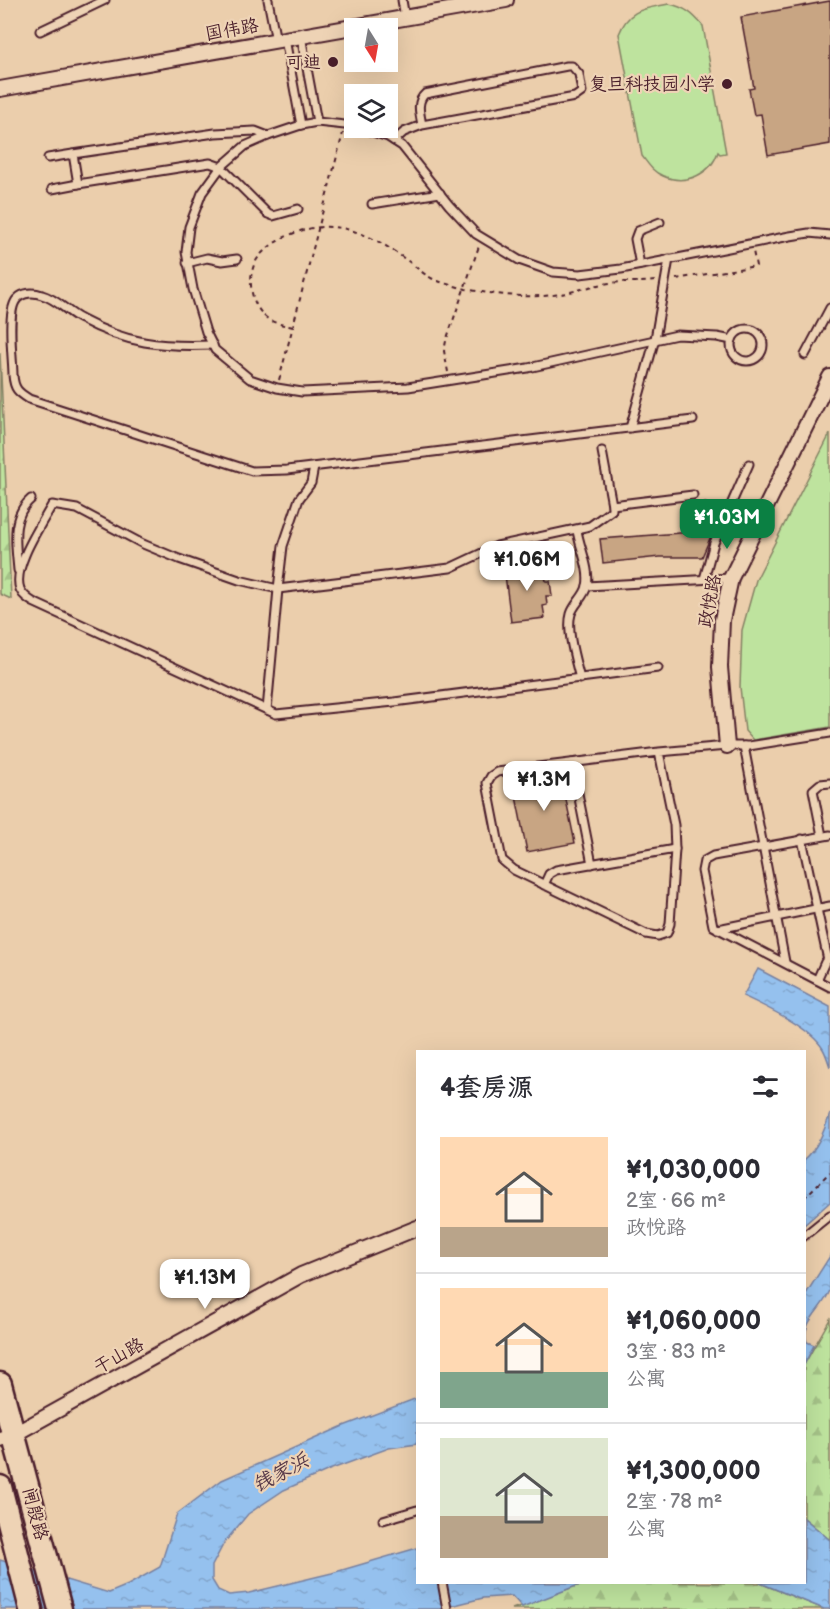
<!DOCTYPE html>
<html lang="zh">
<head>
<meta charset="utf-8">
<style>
	body { margin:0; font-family:"Balsamiq Sans","LXGW WenKai TC",sans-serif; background:#f2f2f3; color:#2b2b33; height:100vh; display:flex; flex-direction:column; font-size:22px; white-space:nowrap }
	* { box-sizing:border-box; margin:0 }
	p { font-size:20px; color:#7c7c81 }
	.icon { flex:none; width:33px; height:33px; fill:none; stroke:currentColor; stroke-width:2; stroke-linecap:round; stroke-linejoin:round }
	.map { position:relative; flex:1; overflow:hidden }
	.sheet { position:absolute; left:416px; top:1050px; width:390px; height:534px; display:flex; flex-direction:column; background:#fff; border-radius:0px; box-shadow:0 6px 24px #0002 }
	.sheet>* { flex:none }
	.needle { width:39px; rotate:169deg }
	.buttons { position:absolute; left:344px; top:18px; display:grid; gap:12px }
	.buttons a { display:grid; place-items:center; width:54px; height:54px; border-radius:0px; background:#fff; box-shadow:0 6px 24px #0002; font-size:30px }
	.price { position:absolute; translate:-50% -51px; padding:0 14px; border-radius:12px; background:#fff; color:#222; font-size:20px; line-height:39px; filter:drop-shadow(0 2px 3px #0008) }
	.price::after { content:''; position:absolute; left:50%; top:36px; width:18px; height:14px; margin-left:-9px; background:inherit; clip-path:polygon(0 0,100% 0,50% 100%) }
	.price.current { background:#0b8043; color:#fff }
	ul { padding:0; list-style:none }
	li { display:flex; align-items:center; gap:18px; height:150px; padding:0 24px }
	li+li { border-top:2px solid #e1e1e2 }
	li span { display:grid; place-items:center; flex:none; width:168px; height:120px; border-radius:0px; color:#555 }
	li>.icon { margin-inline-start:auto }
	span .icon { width:72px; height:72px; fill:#fffc; stroke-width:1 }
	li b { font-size:26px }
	h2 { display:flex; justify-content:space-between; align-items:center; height:72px; padding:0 24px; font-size:26px }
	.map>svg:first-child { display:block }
	.green { fill:#bee39e; stroke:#848164; stroke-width:1.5 }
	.forest { fill:url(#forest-firs); stroke:#848164; stroke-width:1.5 }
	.water { fill:url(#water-ripples); stroke:#7780a0; stroke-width:1.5 }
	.building { fill:#c8a583; stroke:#4a1f2b; stroke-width:1.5 }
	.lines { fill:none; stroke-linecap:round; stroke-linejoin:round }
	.service-casing { stroke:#4a1f2b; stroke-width:11 }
	.minor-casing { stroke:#4a1f2b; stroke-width:18 }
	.primary-casing { stroke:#4a1f2b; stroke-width:27 }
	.path { stroke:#4a1f2b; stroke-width:2; stroke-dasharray:4.5 4.5; stroke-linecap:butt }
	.service { stroke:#eed3b5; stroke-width:7 }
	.minor { stroke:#eed3b5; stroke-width:14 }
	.primary { stroke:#eed3b5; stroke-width:22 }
	.poi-dot { fill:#4a1f2b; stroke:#eed3b5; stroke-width:2 }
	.labels { text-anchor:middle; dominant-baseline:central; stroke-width:4.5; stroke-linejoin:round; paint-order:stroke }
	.street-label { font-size:18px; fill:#4a1f2b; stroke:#eed3b5 }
	.poi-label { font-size:18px; fill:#4a1f2b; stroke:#eed3b5; text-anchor:end }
	.water-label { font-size:20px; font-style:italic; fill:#553748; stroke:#eed3b5 }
</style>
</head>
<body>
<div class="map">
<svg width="830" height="1609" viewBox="0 0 830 1609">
	<defs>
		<pattern id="forest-firs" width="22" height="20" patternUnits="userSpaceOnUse" patternTransform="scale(1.5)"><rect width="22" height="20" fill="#bee39e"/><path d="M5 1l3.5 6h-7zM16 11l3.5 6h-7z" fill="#a5c288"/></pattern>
		<pattern id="water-ripples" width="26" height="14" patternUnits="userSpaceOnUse" patternTransform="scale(1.5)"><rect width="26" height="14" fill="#95c1ee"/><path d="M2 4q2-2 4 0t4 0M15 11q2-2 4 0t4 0" fill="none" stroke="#82a5cc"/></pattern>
	</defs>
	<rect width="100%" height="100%" fill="#ebceac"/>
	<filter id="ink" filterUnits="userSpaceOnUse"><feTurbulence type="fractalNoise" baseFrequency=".0167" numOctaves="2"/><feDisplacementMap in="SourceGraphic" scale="12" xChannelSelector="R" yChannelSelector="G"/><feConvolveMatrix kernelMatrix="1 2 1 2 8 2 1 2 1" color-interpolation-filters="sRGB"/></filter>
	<g filter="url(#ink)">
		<g class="green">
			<path d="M669 4C685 7 693 14 703 26L726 153 720 154 718 152C711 174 686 186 663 176 653 172 648 164 642 156L619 34C629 8 645 9 669 4Z"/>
			<polygon points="830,434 830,727 753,740 745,731 740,687 742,630 756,580"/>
		</g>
		<g class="forest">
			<polygon points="0,353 11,599 0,594"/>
			<polygon points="830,1319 830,1540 804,1518 804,1365"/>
			<polygon points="598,1582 760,1583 824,1609 512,1609 576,1586"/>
		</g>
		<g class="water">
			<path d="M758 969 830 1007V1067C828 1061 826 1054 823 1049 810 1027 766 1007 743 996Z"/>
			<path d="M830 1114V1202L804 1225V1160C818 1148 824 1131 830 1114Z"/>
			<path d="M830 1256C830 1266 830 1280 830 1290 824 1308 800 1322 807 1342L814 1345 804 1365V1297Z"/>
			<polygon points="417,1398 417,1444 389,1448 329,1470 284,1490 248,1514 224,1543 212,1566 212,1580 218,1590 229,1595 249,1593 332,1573 417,1548 417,1582 598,1583 576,1586 522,1607 512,1596 483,1598 439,1609 0,1609 0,1560 109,1593 128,1585 160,1567 177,1514 222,1480 341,1427"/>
			<polygon points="804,1518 830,1540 830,1609 824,1609 760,1583 804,1582"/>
		</g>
		<g class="building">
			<polygon points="830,1 830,144 768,155 761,114 754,115 749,89 754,88 741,17"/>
			<polygon points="705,503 722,510 702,557 660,557 603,563 600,539 693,532"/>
			<polygon points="538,563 539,570 544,570 546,581 550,581 552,596 546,596 547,605 543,606 545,618 511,622 504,567"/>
			<polygon points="560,771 575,843 527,852 513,781"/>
		</g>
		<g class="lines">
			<defs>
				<g id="service">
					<polyline points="268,0 276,41"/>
					<polyline points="402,0 405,18"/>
					<polyline points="40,31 105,0"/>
					<polyline points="301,36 317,122"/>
					<polyline points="285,39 301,125"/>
					<polyline points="354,126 317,122 301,125 268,136 245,146 221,167 202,193 189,227 186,252 193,289 206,332 215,350 250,379 277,388 302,392 408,387 528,368 677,335 717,337 732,340"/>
					<polyline points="361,128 388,137 402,146 449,205 476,234 519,260 553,272 580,274 621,269 790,236 809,233 830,235"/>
					<polyline points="268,136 255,131 215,133 73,154 78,184 210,163 221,167 268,214 273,216 298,209"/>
					<path d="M394 141 404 132 422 125 575 97 582 92 579 74 572 66H567L425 94C416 102 420 114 422 125"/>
					<polyline points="48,158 73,154"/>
					<polyline points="52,189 78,184"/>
					<polyline points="372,204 440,193"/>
					<polyline points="187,263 207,258 222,261 237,259"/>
					<polyline points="640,265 635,239 638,231 660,222"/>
					<circle cx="747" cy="345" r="16"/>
					<path d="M213 345C161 347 127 344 81 319 67 312 57 299 42 295 34 292 23 292 17 299 6 310 13 359 13 375 14 389 18 392 29 399L252 471 287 470 693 420"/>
					<polyline points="805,355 830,308"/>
					<polyline points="630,428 655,339 669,259"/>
					<path d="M602 451 612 505V510L590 526 497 546 450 568 278 589 239 580 179 559 143 544 77 509 52 505C41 525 12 567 20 589 23 596 28 599 33 602L276 714 394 702 658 668"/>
					<polyline points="612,505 693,495"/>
					<path d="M577 530C579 546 591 570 587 586 585 596 574 604 571 614 566 631 576 662 580 679"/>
					<path d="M18 570C16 545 10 517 31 499"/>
					<polyline points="704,579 714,543 749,464"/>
					<polyline points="587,586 731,578"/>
					<polyline points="267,710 278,589 283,546 299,499 311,483 314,467"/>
					<polyline points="744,746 785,962"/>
					<polyline points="659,752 674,825 675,849 670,924 667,933 658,936 646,934 514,870 502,860 487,783 491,776 497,772 659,752 727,746 749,746 830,733"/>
					<polyline points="572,763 592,864"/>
					<polyline points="830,835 713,856 704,861 702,871 713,926 830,987"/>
					<polyline points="822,836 813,790 820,784 830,783"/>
					<polyline points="802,839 828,960"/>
					<polyline points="544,885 549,874 556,870 675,849"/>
					<polyline points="718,929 830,906"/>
					<polyline points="817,980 825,962 830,958"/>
					<polyline points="804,1236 830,1215"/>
					<polyline points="383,1520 417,1510"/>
					<polyline points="442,1582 447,1609"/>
				</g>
				<g id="minor">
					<polyline points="0,89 506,0"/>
					<polyline points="727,746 720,667 722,620 731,578 830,377"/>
					<polyline points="0,1439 13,1435 301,1275 417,1228"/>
				</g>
				<g id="primary">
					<polyline points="0,1384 60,1609"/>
					<polyline points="0,1487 31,1609"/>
				</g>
			</defs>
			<use href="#service" class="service-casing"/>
			<use href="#minor" class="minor-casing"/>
			<use href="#primary" class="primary-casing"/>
			<g class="path">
				<polyline points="676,279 756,266 753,251"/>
				<path d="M293 327C284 325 276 324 268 319 251 307 246 279 256 261 266 244 293 231 313 228 348 222 379 240 405 259 414 265 422 273 431 278 441 283 455 286 466 289 496 295 530 299 561 294 577 291 593 285 610 283 625 281 640 283 655 281"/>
				<polyline points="448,372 444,351 446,341 479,246"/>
				<polyline points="279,380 343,133"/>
				<polyline points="804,1198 830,1172"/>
			</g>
			<use href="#service" class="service"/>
			<use href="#minor" class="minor"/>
			<use href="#primary" class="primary"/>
		</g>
	</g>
	<g class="poi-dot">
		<circle cx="333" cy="62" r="6"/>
		<circle cx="727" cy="84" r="6"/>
	</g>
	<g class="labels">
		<g class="street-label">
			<text transform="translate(232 30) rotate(-10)">国伟路</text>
			<text transform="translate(710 601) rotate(-79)">政悦路</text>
			<text transform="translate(119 1356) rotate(-29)">干山路</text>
			<text transform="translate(35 1514) rotate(75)">闸殷路</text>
		</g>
		<g class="poi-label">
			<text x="321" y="62">可迪</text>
			<text x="715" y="84">复旦科技园小学</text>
		</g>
		<g class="water-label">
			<text transform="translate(281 1473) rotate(-28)">钱家浜</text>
		</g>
	</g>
</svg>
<div class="buttons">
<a><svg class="needle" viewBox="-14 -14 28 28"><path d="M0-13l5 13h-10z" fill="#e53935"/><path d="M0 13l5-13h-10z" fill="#7c7c81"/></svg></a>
<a><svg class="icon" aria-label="layers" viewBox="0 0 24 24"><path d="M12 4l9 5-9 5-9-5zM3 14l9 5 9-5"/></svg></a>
</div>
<b class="price current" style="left:727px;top:550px">¥1.03M</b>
<b class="price" style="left:527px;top:592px">¥1.06M</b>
<b class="price" style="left:544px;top:812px">¥1.3M</b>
<b class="price" style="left:205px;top:1310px">¥1.13M</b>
<section class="sheet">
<h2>4套房源<svg class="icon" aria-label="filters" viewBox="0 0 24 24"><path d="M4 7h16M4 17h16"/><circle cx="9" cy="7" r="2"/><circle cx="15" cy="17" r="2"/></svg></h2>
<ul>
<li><span style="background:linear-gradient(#ffd9b3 75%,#b9a48a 0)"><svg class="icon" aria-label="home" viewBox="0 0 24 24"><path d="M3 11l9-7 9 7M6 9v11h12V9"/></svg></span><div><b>¥1,030,000</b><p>2室 · 66 m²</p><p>政悦路</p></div></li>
<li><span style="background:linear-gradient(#ffd9b3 70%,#7fa58c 0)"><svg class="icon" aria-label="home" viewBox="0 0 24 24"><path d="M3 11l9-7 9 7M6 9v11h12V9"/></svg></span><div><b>¥1,060,000</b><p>3室 · 83 m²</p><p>公寓</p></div></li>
<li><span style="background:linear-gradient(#dfe7d0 65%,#b9a48a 0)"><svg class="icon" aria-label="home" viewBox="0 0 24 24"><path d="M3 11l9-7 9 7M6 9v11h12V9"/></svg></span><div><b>¥1,300,000</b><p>2室 · 78 m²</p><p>公寓</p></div></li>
</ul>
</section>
</div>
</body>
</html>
